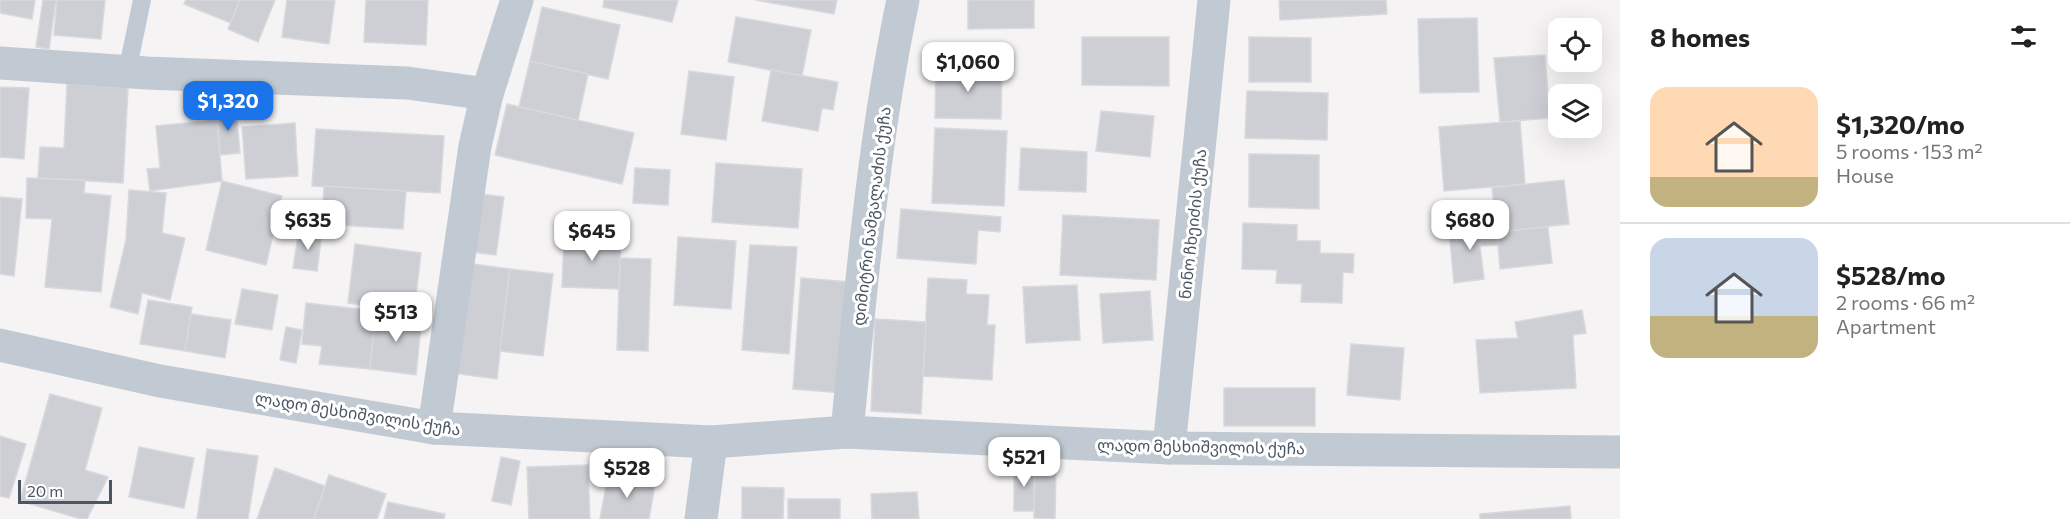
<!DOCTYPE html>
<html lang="en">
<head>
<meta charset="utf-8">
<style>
	body { margin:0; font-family:Commissioner,"Noto Sans Georgian",sans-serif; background:#f6f6f6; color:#222; height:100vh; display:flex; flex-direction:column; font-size:22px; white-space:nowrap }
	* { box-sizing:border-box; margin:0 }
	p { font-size:20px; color:#767676 }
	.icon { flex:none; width:33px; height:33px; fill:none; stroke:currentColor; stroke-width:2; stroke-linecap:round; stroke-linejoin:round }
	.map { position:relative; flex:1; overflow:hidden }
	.side { display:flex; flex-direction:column; background:#fff; width:450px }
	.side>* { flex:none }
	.fabs { position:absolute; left:1548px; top:18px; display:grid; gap:12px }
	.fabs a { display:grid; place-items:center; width:54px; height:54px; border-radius:12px; background:#fff; box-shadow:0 6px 24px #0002; font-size:30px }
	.scale { position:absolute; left:18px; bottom:15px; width:94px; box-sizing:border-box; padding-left:6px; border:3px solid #4a5661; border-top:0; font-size:16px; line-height:21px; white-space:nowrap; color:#4a5661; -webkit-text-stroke:4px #fff; paint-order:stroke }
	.price { position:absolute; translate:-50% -51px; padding:0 14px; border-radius:12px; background:#fff; color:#222; font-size:20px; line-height:39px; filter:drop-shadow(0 2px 3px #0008) }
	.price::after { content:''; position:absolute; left:50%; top:36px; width:18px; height:14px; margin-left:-9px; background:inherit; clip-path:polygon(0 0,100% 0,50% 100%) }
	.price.current { background:#1a73e8; color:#fff }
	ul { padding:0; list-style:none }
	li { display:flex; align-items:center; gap:18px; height:150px; padding:0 30px }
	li+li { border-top:2px solid #e0e0e0 }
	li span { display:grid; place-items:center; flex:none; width:168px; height:120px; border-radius:18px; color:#555 }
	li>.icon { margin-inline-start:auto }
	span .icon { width:72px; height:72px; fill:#fffc; stroke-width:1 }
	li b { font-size:26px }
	h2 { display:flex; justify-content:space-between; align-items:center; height:72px; padding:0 30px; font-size:26px }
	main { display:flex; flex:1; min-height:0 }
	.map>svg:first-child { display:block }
	.building { fill:#cdcfd5; stroke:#d7d9de; stroke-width:1.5 }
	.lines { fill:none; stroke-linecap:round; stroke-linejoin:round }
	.service { stroke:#c1cad2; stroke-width:18 }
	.minor { stroke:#c1cad2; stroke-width:33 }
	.tertiary { stroke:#c1cad2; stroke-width:33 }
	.labels { text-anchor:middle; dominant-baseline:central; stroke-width:6; stroke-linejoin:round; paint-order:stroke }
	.street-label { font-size:16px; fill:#4a5661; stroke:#fff }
</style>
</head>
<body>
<main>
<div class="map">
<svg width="1620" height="519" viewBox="0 0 1620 519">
	<rect width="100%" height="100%" fill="#f5f3f3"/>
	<g class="building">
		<polygon points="0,0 35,0 32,19 0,13"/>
		<polygon points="43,0 56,0 49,49 36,47"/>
		<polygon points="57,0 105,0 101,39 54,35"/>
		<polygon points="186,0 240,0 231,23 184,4"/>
		<polygon points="240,0 275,0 258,42 228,29"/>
		<polygon points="287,0 335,0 329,44 282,37"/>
		<polygon points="366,0 428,0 426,45 364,42"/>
		<polygon points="604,0 678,0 672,22 603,7"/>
		<polygon points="755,0 837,0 834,14"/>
		<polygon points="968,0 1034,0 1034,28 968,29"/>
		<polygon points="1279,0 1386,0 1387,14 1280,20"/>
		<polygon points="542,7 620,25 608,79 530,61"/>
		<polygon points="736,17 811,30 802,76 728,62"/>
		<polygon points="1477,18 1479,92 1420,93 1418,19"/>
		<polygon points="1082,37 1169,37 1169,86 1082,85"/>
		<polygon points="1249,37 1311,38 1311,82 1249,82"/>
		<polygon points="1545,55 1550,118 1500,122 1494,58"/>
		<polygon points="530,61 588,74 578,120 519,107"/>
		<polygon points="936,67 1002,69 1001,119 935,118"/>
		<polygon points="771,70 838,82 833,110 822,108 818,131 762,121"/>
		<polygon points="689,71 734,77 726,140 681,134"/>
		<polygon points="67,84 128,88 123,183 38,178 40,147 64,148"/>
		<polygon points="0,87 29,88 24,159 0,157"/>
		<polygon points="1247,91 1328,93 1327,140 1245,138"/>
		<polygon points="507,104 634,133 622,184 495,155"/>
		<polygon points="236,109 240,153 220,155 216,111"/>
		<polygon points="1101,111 1154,116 1150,157 1096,151"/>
		<polygon points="217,120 222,181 150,191 147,169 160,168 156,126"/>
		<polygon points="1520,121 1525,184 1444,191 1439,127"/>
		<polygon points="295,123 298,176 246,179 242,127"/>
		<polygon points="935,128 1007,131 1004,206 932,203"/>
		<polygon points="316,129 444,136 440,193 312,186"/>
		<polygon points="1021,148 1087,152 1086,192 1019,190"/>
		<polygon points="1249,154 1319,155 1319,209 1249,207"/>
		<polygon points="716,163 802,169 798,228 712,222"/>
		<polygon points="635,168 670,170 668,205 633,203"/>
		<polygon points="27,178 85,180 84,193 111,196 101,292 45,287 52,219 26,218"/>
		<polygon points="1564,180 1569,224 1497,232 1492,188"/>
		<polygon points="222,181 282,196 266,265 206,250"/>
		<polygon points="324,186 406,191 403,229 322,224"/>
		<polygon points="129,190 166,193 162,233 185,238 170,300 142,293 138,314 110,307 126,240"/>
		<polygon points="480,194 504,197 496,255 472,252"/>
		<polygon points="0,197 22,199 14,276 0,274"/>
		<polygon points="901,209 1001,217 1000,232 978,230 976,264 897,258"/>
		<polygon points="1063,215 1159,220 1156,280 1060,275"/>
		<polygon points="1243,223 1297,225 1297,241 1320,241 1320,253 1354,254 1353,273 1343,272 1342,303 1301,302 1302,284 1276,283 1277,270 1242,269"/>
		<polygon points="1495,225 1498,245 1480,246 1484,279 1454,283 1449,230"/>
		<polygon points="1548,227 1552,263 1500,269 1497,232"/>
		<polygon points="299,230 322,233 317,271 293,268"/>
		<polygon points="564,235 621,237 619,289 562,287"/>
		<polygon points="678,237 736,241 731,309 674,305"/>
		<polygon points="355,244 421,253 414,312 348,303"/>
		<polygon points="750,245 797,247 789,354 742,350"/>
		<polygon points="620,258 651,259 648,351 617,350"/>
		<polygon points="466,263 510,269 497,379 453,373"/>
		<polygon points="510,269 553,274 543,356 500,351"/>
		<polygon points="801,278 851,282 843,393 793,389"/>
		<polygon points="928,278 967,280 966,294 989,295 987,325 995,325 992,380 923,376"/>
		<polygon points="1077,285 1080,340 1026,343 1023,287"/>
		<polygon points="242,289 278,295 272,330 235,324"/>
		<polygon points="1150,291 1153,340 1103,343 1100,294"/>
		<polygon points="148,300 192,307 185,351 140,344"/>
		<polygon points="306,303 376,311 370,369 319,364 322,346 302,344"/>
		<polygon points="1582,310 1586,333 1573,335 1576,388 1480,393 1476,340 1518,338 1515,322"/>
		<polygon points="376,311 422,316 416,375 370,369"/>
		<polygon points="191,314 231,320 225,358 185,351"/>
		<polygon points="875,319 926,322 921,414 871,411"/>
		<polygon points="286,327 302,330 296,363 280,360"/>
		<polygon points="1351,344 1404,348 1400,400 1347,395"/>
		<rect x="1224" y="388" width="91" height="38"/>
		<polygon points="50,394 102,408 85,470 108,477 87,519 81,519 20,501"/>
		<polygon points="0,436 26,444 9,498 0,496"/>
		<polygon points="139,447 194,458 184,508 129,497"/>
		<polygon points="207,449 258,456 248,519 197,519"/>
		<polygon points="501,457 520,461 511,505 492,501"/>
		<polygon points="588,465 590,519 529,519 527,467"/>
		<polygon points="1014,465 1035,465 1034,511 1014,511"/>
		<polygon points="1035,465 1056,466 1055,519 1034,518"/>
		<polygon points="275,468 325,486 314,519 257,519"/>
		<polygon points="329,475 386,494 377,519 314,519"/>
		<polygon points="608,475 655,484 649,519 600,519"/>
		<polygon points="742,487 784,488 783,519 742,519"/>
		<polygon points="917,492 919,519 872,519 871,494"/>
		<rect x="788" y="499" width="52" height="20"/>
		<polygon points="388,502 445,514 444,519 384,519"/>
		<polygon points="1570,506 1571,519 1480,519 1480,514"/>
	</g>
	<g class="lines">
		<polyline class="service" points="127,72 142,0"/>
		<g class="minor">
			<polyline points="0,63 147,73 407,83 487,94"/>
			<polyline points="434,428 475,146 487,94 517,0"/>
			<path d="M847 432C861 288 873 142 903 0"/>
			<polyline points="1169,448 1214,0"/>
			<polyline points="701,519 711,442"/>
		</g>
		<polyline class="tertiary" points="0,345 160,381 434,428 711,442 847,432 1169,448 1620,452"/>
	</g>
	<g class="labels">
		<g class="street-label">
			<text transform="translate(871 216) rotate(-83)">დიმიტრი ნამგალაძის ქუჩა</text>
			<text transform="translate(1192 224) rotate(-84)">ნინო ჩხეიძის ქუჩა</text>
			<text transform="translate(358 413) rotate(9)">ლადო მესხიშვილის ქუჩა</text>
			<text transform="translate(1201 446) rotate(1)">ლადო მესხიშვილის ქუჩა</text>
		</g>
	</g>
</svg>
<div class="fabs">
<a><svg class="icon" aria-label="locate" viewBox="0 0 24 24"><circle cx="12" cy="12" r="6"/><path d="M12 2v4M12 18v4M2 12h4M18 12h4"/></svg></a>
<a><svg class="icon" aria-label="layers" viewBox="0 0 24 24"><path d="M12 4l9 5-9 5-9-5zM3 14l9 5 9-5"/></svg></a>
</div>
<div class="scale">20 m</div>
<b class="price" style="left:968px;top:93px">$1,060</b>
<b class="price current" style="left:228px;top:132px">$1,320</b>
<b class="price" style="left:308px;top:251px">$635</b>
<b class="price" style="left:1470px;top:251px">$680</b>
<b class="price" style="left:592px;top:262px">$645</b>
<b class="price" style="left:396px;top:343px">$513</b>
<b class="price" style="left:1024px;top:488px">$521</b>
<b class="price" style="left:627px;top:499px">$528</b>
</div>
<section class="side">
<h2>8 homes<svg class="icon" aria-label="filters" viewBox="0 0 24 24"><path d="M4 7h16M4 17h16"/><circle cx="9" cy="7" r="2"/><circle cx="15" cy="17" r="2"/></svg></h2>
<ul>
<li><span style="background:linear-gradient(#ffd9b3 75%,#c2b280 0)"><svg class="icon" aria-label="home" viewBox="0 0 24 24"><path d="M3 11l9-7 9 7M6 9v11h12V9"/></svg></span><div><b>$1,320/mo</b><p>5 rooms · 153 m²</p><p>House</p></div></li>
<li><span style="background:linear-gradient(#c9d6e8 65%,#c2b280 0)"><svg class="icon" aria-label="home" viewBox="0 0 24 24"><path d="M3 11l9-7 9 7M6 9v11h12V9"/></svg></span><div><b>$528/mo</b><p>2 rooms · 66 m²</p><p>Apartment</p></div></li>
</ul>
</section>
</main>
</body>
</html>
